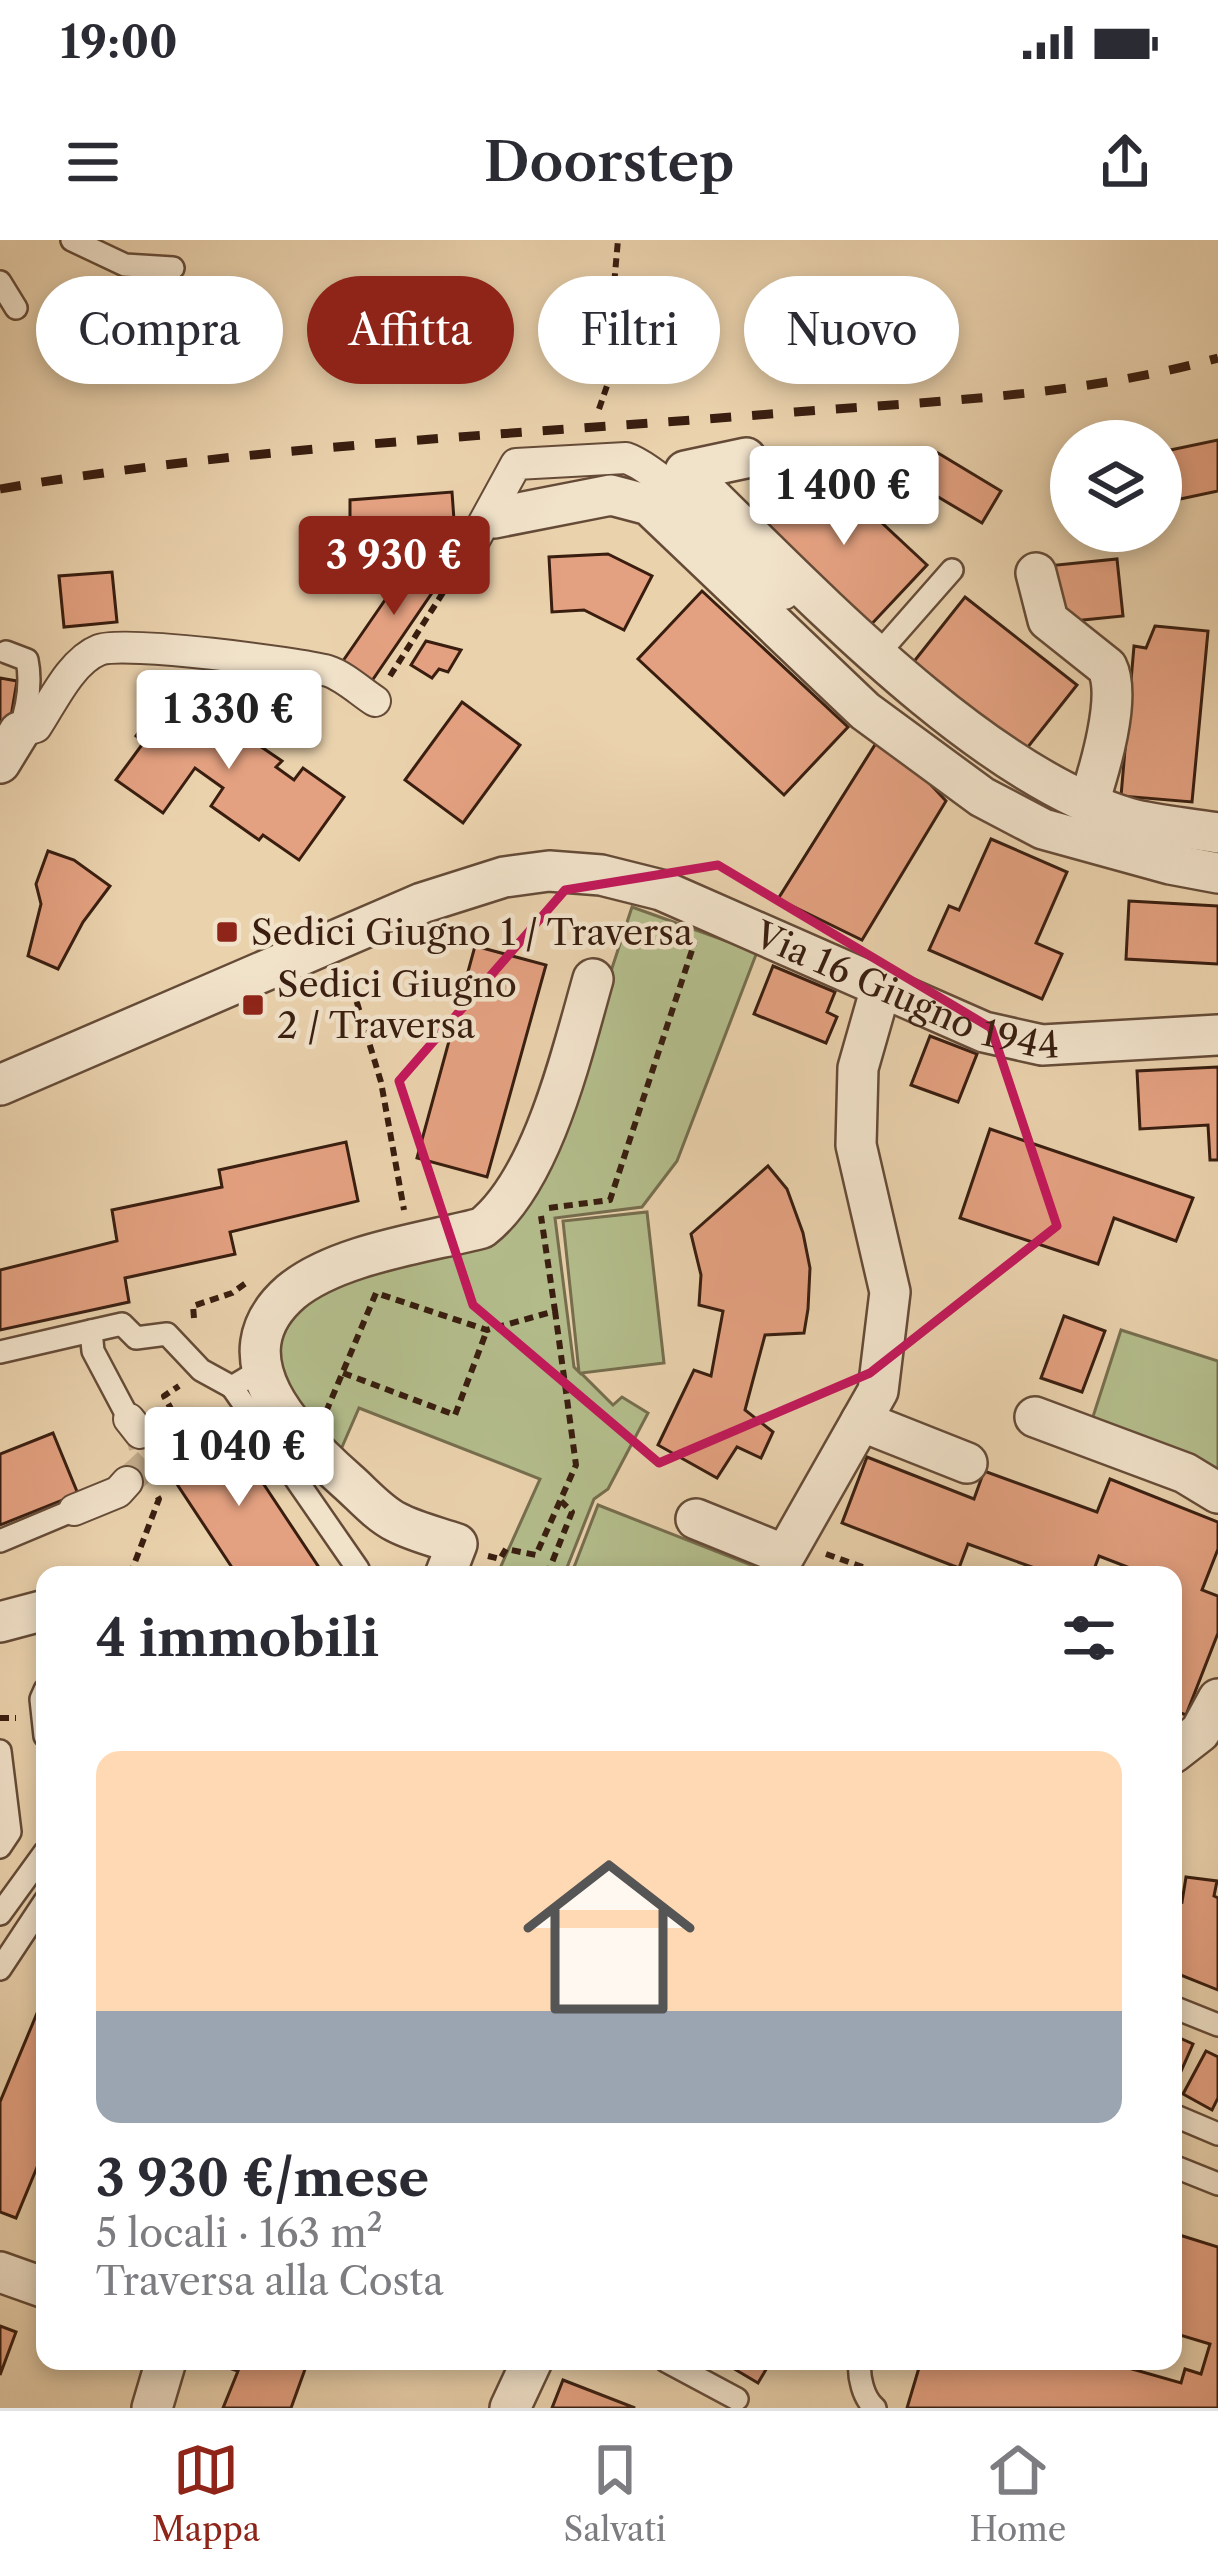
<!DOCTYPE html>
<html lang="it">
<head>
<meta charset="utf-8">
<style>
	body { margin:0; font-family:"Libre Caslon Text",serif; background:#f2f2f3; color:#2b2b33; height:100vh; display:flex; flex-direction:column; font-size:45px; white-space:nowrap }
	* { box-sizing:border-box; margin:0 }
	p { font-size:39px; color:#7c7c81 }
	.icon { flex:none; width:66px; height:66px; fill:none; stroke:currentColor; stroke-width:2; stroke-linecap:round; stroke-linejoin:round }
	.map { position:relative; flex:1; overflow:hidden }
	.drawer { position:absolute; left:36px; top:1326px; width:1146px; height:804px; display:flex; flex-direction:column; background:#fff; border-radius:24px; box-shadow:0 6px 18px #0003 }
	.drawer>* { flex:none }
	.guide { position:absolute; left:36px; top:36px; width:1146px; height:108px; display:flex; gap:24px }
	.fabs { position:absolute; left:1050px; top:180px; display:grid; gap:24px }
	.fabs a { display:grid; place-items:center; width:132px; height:132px; border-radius:50%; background:#fff; box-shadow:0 6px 18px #0003; font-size:60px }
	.price { position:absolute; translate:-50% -102px; padding:0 27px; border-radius:12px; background:#fff; color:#222; font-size:39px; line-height:78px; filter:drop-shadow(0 3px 6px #0008) }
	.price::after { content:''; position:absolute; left:50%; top:72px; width:36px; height:27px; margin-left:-18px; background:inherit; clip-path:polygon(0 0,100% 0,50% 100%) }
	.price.on { background:#8f2418; color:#fff }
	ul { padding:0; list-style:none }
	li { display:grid; align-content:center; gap:24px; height:636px; padding:0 60px }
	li+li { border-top:3px solid #e1e1e2 }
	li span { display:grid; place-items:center; height:372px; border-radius:24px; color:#555 }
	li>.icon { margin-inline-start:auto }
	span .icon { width:216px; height:216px; fill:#fffc; stroke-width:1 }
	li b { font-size:51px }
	h2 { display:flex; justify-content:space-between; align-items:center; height:144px; padding:0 60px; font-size:51px }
	.chip { padding:0 42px; border-radius:54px; background:#fff; box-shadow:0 6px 18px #0003; font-size:42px; line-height:108px }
	.chip.on { background:#8f2418; color:#fff }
	.status { display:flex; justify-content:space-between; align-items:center; height:84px; padding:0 60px; background:#fff; direction:ltr }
	.status svg { height:33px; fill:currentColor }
	header { display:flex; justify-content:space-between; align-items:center; height:156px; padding:0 60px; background:#fff; font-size:54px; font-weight:600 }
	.menu { display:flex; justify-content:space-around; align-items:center; height:168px; border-top:3px solid #e1e1e2; background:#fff; font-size:33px; color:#7c7c81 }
	.menu a { display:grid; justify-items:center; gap:6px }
	.menu .on { color:#8f2418 }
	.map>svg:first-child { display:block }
	.green { fill:#b4bd8c; stroke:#766e4e; stroke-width:3 }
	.building { fill:#e4a181; stroke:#391e10; stroke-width:3 }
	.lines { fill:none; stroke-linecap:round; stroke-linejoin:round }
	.pedestrian-tunnel { stroke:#c7ae8e; stroke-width:30; stroke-dasharray:30 15; stroke-linecap:butt }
	.service-casing { stroke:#654b37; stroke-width:26 }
	.pedestrian-casing { stroke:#654b37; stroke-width:34 }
	.minor-casing { stroke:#654b37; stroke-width:44 }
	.path { stroke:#391e10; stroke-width:6; stroke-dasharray:9 6; stroke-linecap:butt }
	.service { stroke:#f1e2ca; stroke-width:21 }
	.pedestrian { stroke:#f1e2ca; stroke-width:30 }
	.minor { stroke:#f1e2ca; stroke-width:39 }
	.rail { stroke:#391e10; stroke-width:9; stroke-dasharray:21 21; stroke-linecap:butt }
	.marked { fill:none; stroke:#c2185b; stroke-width:9; stroke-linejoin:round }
	.poi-dot { fill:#8f2418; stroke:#f1e2ca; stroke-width:4.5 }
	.labels { text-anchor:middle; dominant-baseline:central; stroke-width:9; stroke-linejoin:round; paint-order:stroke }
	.poi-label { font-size:36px; fill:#391e10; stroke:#f1e2ca; text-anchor:start }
	.street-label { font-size:36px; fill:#391e10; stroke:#f1e2ca }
</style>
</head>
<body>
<div class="status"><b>19:00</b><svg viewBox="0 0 49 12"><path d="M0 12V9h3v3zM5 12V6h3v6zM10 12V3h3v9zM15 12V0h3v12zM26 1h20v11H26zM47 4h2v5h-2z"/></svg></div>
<header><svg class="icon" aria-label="menu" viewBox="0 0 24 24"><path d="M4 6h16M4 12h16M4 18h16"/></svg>Doorstep<svg class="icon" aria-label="share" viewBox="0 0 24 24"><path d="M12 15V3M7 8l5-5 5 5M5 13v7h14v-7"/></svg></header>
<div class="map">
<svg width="1218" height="2168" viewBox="0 0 1218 2168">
	<rect width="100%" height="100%" fill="#ead2ad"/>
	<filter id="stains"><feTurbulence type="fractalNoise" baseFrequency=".00167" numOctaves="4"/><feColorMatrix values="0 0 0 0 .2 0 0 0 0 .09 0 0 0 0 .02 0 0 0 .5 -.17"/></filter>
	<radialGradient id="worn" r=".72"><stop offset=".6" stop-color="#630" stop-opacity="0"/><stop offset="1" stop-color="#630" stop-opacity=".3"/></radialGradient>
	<g class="green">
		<polygon points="632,667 757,712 677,921 642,967 555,978 574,1127 579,1132 563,981 647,972 664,1123 581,1133 613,1165 622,1157 648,1173 608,1249 594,1259 564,1335 497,1335 540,1239 359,1168 339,1214 320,1186 285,1149 277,1112 282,1093 310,1057 337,1043 496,1001 504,995 595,780"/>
		<polygon points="1121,1090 1218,1121 1218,1230 1089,1189"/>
		<polygon points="598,1265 771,1333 571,1335"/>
	</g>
	<g class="building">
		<polygon points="1218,200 1218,251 1171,261 1161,212"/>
		<polygon points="938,213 1001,251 982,283 918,245"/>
		<polygon points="821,226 927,325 866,390 760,291"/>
		<polygon points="452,252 454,280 350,298 350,260"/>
		<polygon points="423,305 451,325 365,451 336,431"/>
		<polygon points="608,314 652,336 624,390 584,370 552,372 549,317"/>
		<polygon points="1117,319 1123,376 1053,383 1047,326"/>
		<polygon points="112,332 117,382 64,387 59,336"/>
		<polygon points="702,351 848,487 784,555 638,419"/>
		<polygon points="965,357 1077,445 1020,517 908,429"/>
		<polygon points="1155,386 1208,391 1192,562 1121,556 1134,406 1146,408"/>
		<polygon points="426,401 461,410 448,432 439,429 432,438 411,425"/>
		<polygon points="0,438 17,441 6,506 0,505"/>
		<polygon points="171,447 211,474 205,482 214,488 235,458 274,486 260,506 282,521 276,527 294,540 303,528 344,557 299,620 263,595 259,600 211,566 223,548 195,528 163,573 116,540 144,502 136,496"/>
		<polygon points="462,462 520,505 463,583 405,540"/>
		<polygon points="878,500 918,531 946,561 862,700 778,659"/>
		<polygon points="991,599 1067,632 1036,703 1062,714 1042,759 929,710 949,666 959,670"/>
		<polygon points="48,611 74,620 110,646 83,682 58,729 28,716 41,664 36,644"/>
		<polygon points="1129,661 1218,666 1218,724 1126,719"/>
		<polygon points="475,706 546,725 487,937 417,918"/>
		<polygon points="773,726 835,752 827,772 837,777 826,803 754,774"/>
		<polygon points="930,796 977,814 958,862 911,845"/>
		<polygon points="1218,827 1218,920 1210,920 1208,885 1140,889 1137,831"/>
		<polygon points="990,889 1193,958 1176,1001 1114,978 1098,1024 960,978"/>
		<polygon points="346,902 358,961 230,992 235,1014 125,1038 129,1062 0,1090 0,1030 117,1001 112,970 222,947 219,930"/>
		<polygon points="768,926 787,949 803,993 810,1028 808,1069 804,1093 765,1095 745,1170 773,1192 761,1218 737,1207 717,1238 658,1205 694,1130 711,1136 723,1071 699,1065 701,1035 691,994"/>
		<polygon points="1064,1076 1105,1091 1082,1152 1041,1138"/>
		<polygon points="223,1183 324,1335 237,1335 163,1223"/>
		<polygon points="53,1193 78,1254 0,1285 0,1214"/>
		<polygon points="867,1217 974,1259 984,1231 1097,1272 1110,1239 1218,1282 1218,1309 1202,1350 1218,1356 1218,1393 1186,1475 1173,1470 1173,1335 1148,1335 1099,1316 1092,1335 1054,1335 968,1304 959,1328 842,1283"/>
		<polygon points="1186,1637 1217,1641 1214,1656 1218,1658 1218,1750 1173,1732 1173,1657 1182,1662"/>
		<polygon points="45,1754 45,1908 16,1978 0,1972 0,1862"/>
		<polygon points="1173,1795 1193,1804 1175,1845 1173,1844"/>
		<polygon points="1206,1811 1218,1817 1218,1858 1212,1870 1183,1854"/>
		<polygon points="1173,1993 1218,2007 1218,2168 907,2168 921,2121 1104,2121 1181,2143 1185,2129 1201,2134 1210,2104 1173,2093"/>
		<polygon points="0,2086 16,2092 0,2135"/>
		<polygon points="236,2121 308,2121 291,2168 223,2168 238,2131 232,2129"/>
		<polygon points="721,2121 771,2121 758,2143"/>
		<polygon points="563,2140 635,2168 552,2168"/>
	</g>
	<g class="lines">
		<polyline class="pedestrian-tunnel" points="127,1242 148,1223 140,1193"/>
		<defs>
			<g id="service">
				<polyline points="72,0 125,25 173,28"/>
				<polyline points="0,42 16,68"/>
				<path d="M6 412 27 420C32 444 27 469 19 492"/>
				<polyline points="879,413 952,330"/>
				<polyline points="91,1091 122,1084 136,1098 167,1094 201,1130 232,1147"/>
				<polyline points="0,1112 91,1091 93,1111 129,1179"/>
				<polyline points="262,1129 232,1147 358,1329"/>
				<polyline points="0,1301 74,1270"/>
				<polyline points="45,1450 41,1459 45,1496"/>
				<polyline points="0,1511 10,1592 0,1607"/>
				<polyline points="0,1674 45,1612"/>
				<polyline points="0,1729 45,1661"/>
				<polyline points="1173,1767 1218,1785"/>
				<polyline points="1173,1875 1218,1894"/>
				<polyline points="1173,1926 1218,1944"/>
				<polyline points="666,2121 737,2159"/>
				<path d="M860 2121C858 2136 863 2158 875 2168"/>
			</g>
			<g id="pedestrian">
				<path d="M459 328 516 224 626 218C663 230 751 323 784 354"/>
				<path d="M19 492 36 487C52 463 71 421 99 410 124 400 298 423 328 431 344 436 361 452 375 461"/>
				<polyline points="129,1179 140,1193"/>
				<polyline points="74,1270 118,1252 127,1242"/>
			</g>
			<g id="minor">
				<path d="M746 218 685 231C800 342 975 532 1128 578 1156 586 1189 588 1218 593"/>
				<polyline points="494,278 611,255 649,265 865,471 982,557 1043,589 1170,624 1218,633"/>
				<path d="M1036 333 1048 380 1107 427C1122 457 1099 531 1089 562"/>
				<polyline points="0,523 19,492"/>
				<path id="s1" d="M0 845 422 663 504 637 549 631 601 635 661 650 984 792 1042 805 1218 795"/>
				<polyline points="1035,1177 1185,1233 1218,1253"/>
				<polyline points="861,1181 967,1223"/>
				<polyline points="696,1279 785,1315 878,1151 890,1052 856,905 858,828 882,744"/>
				<path d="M445 1335 457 1304C437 1297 415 1292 396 1282 378 1273 362 1254 347 1241 295 1195 216 1117 291 1052 337 1014 424 1003 482 988 543 940 572 812 593 739"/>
				<polyline points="0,1382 45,1370"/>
				<polyline points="1173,1513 1200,1492 1218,1459"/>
				<polyline points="0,2032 45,2048"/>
				<polyline points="152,2168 166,2121"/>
				<polyline points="510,2168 532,2121"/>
			</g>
		</defs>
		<use href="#service" class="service-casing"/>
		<use href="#pedestrian" class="pedestrian-casing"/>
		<use href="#minor" class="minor-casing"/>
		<g class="path">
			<polyline points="599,169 617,117 605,53 614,45 618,0"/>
			<polyline points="390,436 444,351"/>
			<polyline points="348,733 381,842 404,970"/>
			<polyline points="549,968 610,960 695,701"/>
			<polyline points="194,1078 193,1066 232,1053 246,1043"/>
			<polyline points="343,1133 455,1175 487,1090"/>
			<polyline points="326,1172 376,1053 487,1090 555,1071 541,976"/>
			<polyline points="171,1184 176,1178 164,1156 179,1146"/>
			<polyline points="826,1314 885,1335"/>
			<polyline points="488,1316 500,1319 506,1309 536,1315 576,1225 555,1071"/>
			<polyline points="130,1335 159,1259 156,1254"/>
			<polyline points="547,1335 572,1272 561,1261"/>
			<polyline points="0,1478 16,1478"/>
		</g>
		<use href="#service" class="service"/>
		<use href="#pedestrian" class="pedestrian"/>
		<use href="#minor" class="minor"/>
		<path class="rail" d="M0 249C262 204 530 194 795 172 937 161 1080 156 1218 118"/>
	</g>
	<path class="marked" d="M718 625 991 788 1057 986 870 1133 659 1223 473 1065 399 841 565 650Z"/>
	<g class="poi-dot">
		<rect x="215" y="680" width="24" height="24" rx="6"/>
		<rect x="241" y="753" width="24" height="24" rx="6"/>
	</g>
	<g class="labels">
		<g class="poi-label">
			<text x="251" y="692">Sedici Giugno 1 / Traversa</text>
			<text x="277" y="744">Sedici Giugno<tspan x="277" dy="41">2 / Traversa</tspan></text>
		</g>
		<g class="street-label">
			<text stroke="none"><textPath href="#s1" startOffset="972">Via 16 Giugno 1944</textPath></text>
		</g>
	</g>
	<rect width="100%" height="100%" filter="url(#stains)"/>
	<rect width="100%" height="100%" fill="url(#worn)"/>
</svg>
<div class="fabs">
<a><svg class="icon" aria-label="layers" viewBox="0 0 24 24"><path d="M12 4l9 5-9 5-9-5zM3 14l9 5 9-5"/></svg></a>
</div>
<b class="price" style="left:844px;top:308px">1 400 €</b>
<b class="price on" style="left:394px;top:378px">3 930 €</b>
<b class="price" style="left:229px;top:532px">1 330 €</b>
<b class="price" style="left:239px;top:1269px">1 040 €</b>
<div class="guide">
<a class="chip">Compra</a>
<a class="chip on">Affitta</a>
<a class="chip">Filtri</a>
<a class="chip">Nuovo</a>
</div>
<section class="drawer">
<h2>4 immobili<svg class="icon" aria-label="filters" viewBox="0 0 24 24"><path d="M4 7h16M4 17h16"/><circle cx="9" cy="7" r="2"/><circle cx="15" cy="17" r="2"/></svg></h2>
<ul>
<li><span style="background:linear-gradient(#ffd9b3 70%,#9aa5b1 0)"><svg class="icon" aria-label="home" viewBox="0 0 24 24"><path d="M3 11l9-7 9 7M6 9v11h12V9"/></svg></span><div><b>3 930 €/mese</b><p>5 locali · 163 m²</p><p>Traversa alla Costa</p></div></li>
</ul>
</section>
</div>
<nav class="menu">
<a class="on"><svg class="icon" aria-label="map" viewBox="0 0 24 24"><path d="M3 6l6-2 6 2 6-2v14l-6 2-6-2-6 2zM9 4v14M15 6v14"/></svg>Mappa</a>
<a><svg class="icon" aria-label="saved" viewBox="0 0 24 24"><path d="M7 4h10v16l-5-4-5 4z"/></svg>Salvati</a>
<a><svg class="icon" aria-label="home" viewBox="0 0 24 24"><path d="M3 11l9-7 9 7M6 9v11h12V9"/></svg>Home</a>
</nav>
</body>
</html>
